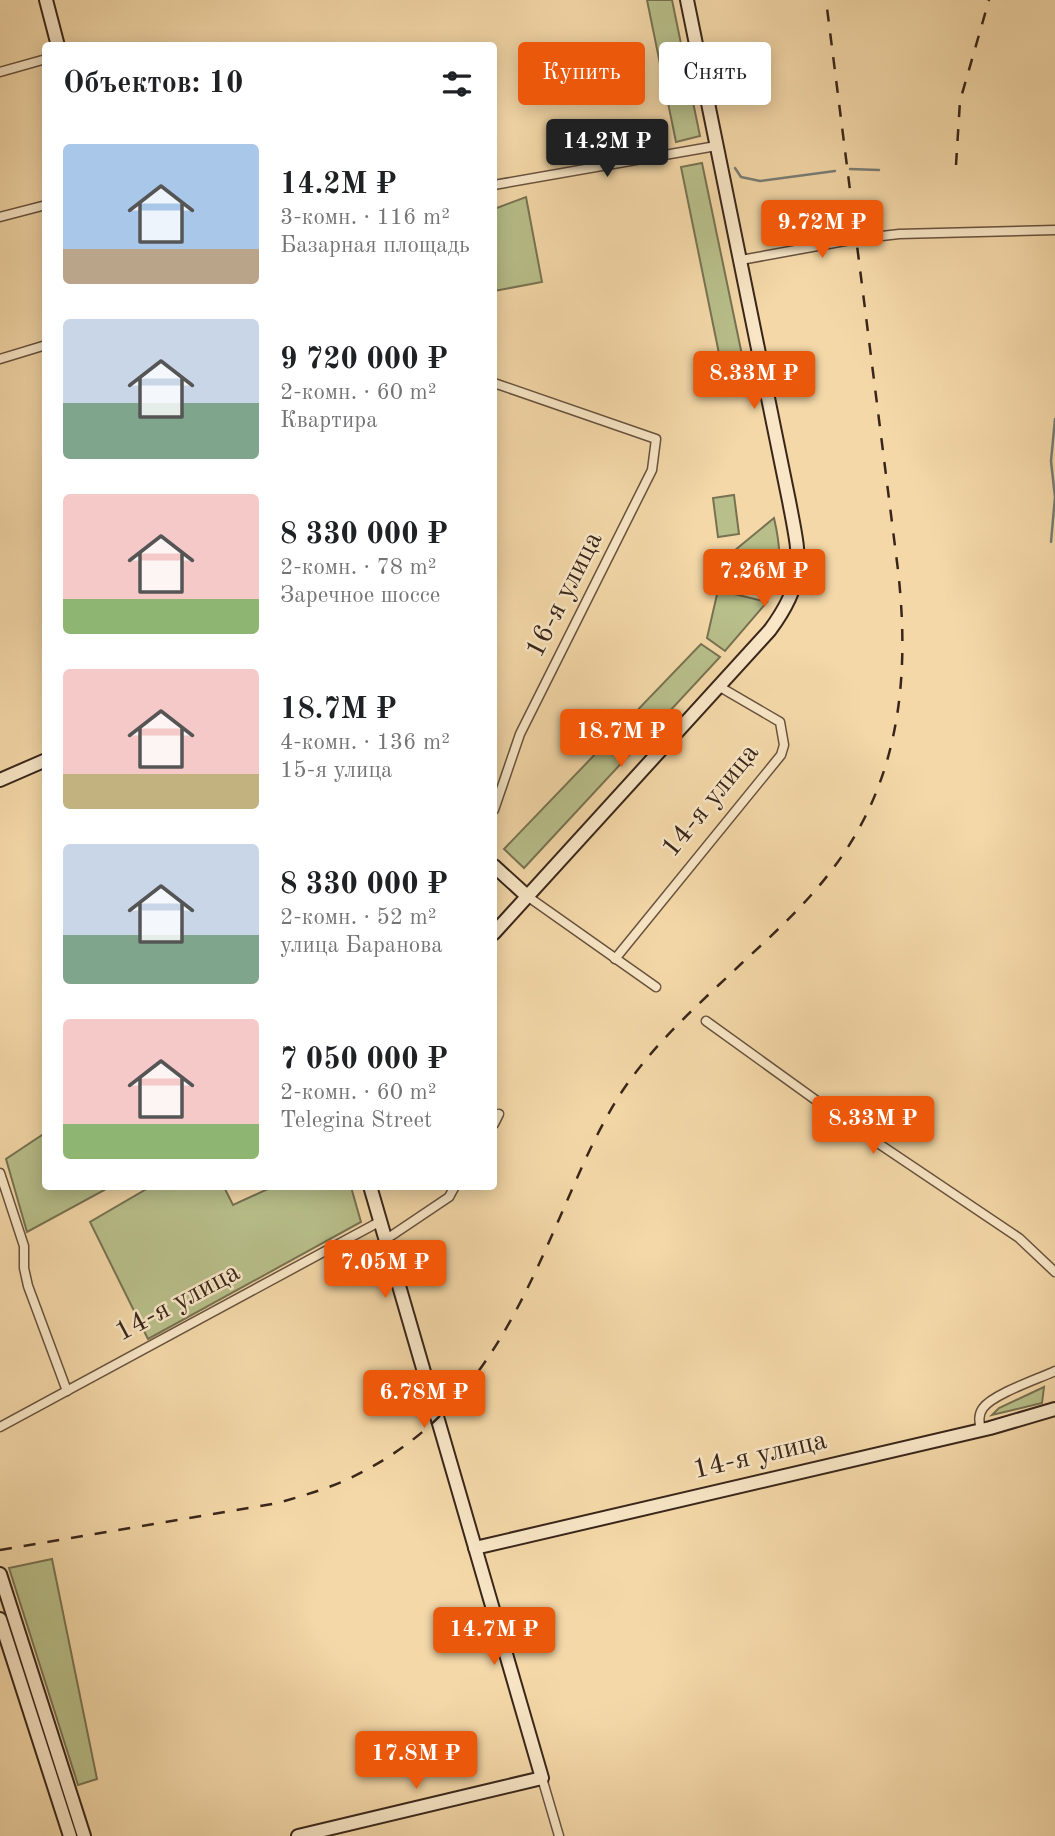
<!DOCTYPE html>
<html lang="ru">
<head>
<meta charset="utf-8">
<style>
	body { margin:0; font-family:"Old Standard TT",serif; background:#f6f6f6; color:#202124; height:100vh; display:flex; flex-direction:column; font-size:26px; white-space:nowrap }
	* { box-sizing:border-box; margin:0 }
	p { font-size:23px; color:#757577 }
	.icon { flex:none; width:38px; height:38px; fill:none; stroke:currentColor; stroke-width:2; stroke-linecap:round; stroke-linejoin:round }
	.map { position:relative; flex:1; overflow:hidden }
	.drawer { position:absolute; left:42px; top:42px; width:455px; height:1148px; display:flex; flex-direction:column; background:#fff; border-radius:7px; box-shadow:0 4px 18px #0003 }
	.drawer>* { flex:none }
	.top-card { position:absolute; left:518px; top:42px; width:430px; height:63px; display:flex; gap:14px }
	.price { position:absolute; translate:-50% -60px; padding:0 16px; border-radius:7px; background:#ea580c; color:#fff; font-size:23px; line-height:46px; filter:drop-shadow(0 2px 4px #0008) }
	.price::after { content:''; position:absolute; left:50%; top:42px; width:21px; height:16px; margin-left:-10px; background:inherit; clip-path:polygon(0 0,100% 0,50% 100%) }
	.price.on { background:#222; color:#fff }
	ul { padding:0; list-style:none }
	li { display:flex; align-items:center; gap:21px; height:175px; padding:0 21px }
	li span { display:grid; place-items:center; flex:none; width:196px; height:140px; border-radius:7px; color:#555 }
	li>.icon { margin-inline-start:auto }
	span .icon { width:84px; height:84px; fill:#fffc; stroke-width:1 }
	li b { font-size:30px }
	h2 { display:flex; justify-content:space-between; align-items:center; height:84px; padding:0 21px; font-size:30px }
	.tag { padding:0 24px; border-radius:7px; background:#fff; box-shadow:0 4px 18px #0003; font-size:24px; line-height:63px }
	.tag.on { background:#ea580c; color:#fff }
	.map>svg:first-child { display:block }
	.green { fill:#b8bf8a; stroke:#787252; stroke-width:2 }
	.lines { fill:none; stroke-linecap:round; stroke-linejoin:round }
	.stream { stroke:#777d76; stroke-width:2.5 }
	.street-casing { stroke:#68523e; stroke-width:11 }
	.secondary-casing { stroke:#39261a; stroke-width:16 }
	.street { stroke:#f8e6c6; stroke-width:8 }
	.secondary { stroke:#f8e6c6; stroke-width:12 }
	.rail { stroke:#39261a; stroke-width:2.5; stroke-dasharray:12 12; stroke-linecap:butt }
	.labels { text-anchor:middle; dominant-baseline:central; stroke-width:5; stroke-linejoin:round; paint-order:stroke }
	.street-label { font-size:28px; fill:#39261a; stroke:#f8e6c6 }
</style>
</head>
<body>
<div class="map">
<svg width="1055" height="1836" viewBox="0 0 1055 1836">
	<rect width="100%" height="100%" fill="#f4d8a8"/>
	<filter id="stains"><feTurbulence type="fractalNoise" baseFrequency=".00286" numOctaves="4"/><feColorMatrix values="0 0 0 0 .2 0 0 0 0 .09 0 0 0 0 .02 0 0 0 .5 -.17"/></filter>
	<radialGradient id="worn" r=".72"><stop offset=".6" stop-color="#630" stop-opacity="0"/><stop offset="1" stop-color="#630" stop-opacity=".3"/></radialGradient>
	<g class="green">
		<polygon points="647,0 672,0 700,136 676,142"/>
		<polygon points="702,163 747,379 725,383 681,167"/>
		<polygon points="526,197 542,282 494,291 494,209"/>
		<polygon points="734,495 739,534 718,537 713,498"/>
		<path d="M774 518C780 544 783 569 772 594L721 582 723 560Z"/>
		<polygon points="718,590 767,602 725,651 707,638"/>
		<polygon points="701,644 720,657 524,868 504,849"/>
		<polygon points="45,1133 46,1186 110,1187 27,1232 6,1159"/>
		<polygon points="150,1187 224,1187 233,1205 272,1187 351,1187 361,1222 148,1339 90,1222"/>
		<polygon points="1044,1387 1042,1403 992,1415 999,1408"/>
		<polygon points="52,1559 97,1779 78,1785 9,1568"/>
	</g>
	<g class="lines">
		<g class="stream">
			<polyline points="735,168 741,177 760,181 835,171"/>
			<polyline points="850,169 879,170"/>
			<polyline points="1051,542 1055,497 1051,461 1055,419"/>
		</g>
		<defs>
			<g id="street">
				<polyline points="0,72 46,59"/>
				<polyline points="494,185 716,146"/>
				<polyline points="0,217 46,205"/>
				<polyline points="741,260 856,239 899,234 1055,230"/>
				<polyline points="0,359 46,345"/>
				<polyline points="494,383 656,439 652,470 520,734 494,810"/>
				<polyline points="527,896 656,987"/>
				<polyline points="615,959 781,755 784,745 780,722 720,687"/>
				<polyline points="706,1021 842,1119 1019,1238 1055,1272"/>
				<polyline points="494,1124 499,1114"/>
				<polyline points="0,1173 24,1246 24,1268 28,1286 67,1391"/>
				<polyline points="385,1240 449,1197 455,1186"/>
				<polyline points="0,1427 379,1222"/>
				<path d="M981 1430C979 1422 978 1415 983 1408 993 1394 1038 1379 1055 1371"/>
				<polyline points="542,1778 559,1836"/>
			</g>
			<g id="secondary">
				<polyline points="46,0 58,46"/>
				<polyline points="0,780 46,760"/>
				<polyline points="494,866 527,896"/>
				<path d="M494 933 770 630C807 580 800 559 789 501L687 0"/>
				<polyline points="475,1548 990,1428 1055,1409"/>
				<polyline points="0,1574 84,1836"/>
				<polyline points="0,1619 70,1836"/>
				<polyline points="298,1836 542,1778 370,1186"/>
			</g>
		</defs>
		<use href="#street" class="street-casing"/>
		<use href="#secondary" class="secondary-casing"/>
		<use href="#street" class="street"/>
		<use href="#secondary" class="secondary"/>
		<g class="rail">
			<polyline points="956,165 960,101 989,0"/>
			<path d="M0 1550 278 1503C301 1496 324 1490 346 1480 461 1427 508 1336 556 1226 576 1181 594 1135 621 1093 654 1043 699 1004 742 963 780 928 818 893 846 850 902 765 909 668 898 570L826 0"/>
		</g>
	</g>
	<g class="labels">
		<g class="street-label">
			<text transform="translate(565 595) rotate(-63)">16-я улица</text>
			<text transform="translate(711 801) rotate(-51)">14-я улица</text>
			<text transform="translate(178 1303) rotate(-28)">14-я улица</text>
			<text transform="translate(760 1456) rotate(-13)">14-я улица</text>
		</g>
	</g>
	<rect width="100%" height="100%" filter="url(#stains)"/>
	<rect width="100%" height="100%" fill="url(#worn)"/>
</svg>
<b class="price on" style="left:607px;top:179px">14.2M ₽</b>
<b class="price" style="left:822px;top:260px">9.72M ₽</b>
<b class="price" style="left:754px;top:411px">8.33M ₽</b>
<b class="price" style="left:764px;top:609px">7.26M ₽</b>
<b class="price" style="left:621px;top:769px">18.7M ₽</b>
<b class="price" style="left:873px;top:1156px">8.33M ₽</b>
<b class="price" style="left:385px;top:1300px">7.05M ₽</b>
<b class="price" style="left:424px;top:1430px">6.78M ₽</b>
<b class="price" style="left:494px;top:1667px">14.7M ₽</b>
<b class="price" style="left:416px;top:1791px">17.8M ₽</b>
<div class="top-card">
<a class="tag on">Купить</a>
<a class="tag">Снять</a>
</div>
<section class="drawer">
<h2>Объектов: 10<svg class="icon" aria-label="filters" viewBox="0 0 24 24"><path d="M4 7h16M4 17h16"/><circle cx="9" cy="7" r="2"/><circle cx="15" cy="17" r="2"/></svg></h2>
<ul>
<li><span style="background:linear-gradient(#a9c7e8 75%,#b9a48a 0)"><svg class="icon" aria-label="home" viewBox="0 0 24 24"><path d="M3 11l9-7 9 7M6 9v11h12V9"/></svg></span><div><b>14.2M ₽</b><p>3-комн. · 116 m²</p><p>Базарная площадь</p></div></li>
<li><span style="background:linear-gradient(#c9d6e8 60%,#7fa58c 0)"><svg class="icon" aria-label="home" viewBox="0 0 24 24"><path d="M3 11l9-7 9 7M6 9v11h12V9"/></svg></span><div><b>9 720 000 ₽</b><p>2-комн. · 60 m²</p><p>Квартира</p></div></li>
<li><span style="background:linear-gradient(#f6c9c9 75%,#8fb573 0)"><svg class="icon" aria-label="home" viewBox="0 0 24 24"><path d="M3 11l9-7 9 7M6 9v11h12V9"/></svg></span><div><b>8 330 000 ₽</b><p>2-комн. · 78 m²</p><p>Заречное шоссе</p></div></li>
<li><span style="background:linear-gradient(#f6c9c9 75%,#c2b280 0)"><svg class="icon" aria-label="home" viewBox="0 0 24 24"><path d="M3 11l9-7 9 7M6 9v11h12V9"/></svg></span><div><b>18.7M ₽</b><p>4-комн. · 136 m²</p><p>15-я улица</p></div></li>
<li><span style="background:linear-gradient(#c9d6e8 65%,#7fa58c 0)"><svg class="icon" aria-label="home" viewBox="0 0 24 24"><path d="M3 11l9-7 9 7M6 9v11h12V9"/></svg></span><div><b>8 330 000 ₽</b><p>2-комн. · 52 m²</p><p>улица Баранова</p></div></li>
<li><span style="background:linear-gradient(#f6c9c9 75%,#8fb573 0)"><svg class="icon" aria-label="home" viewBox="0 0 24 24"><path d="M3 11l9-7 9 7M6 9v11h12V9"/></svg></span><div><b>7 050 000 ₽</b><p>2-комн. · 60 m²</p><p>Telegina Street</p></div></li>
</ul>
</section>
</div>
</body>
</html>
